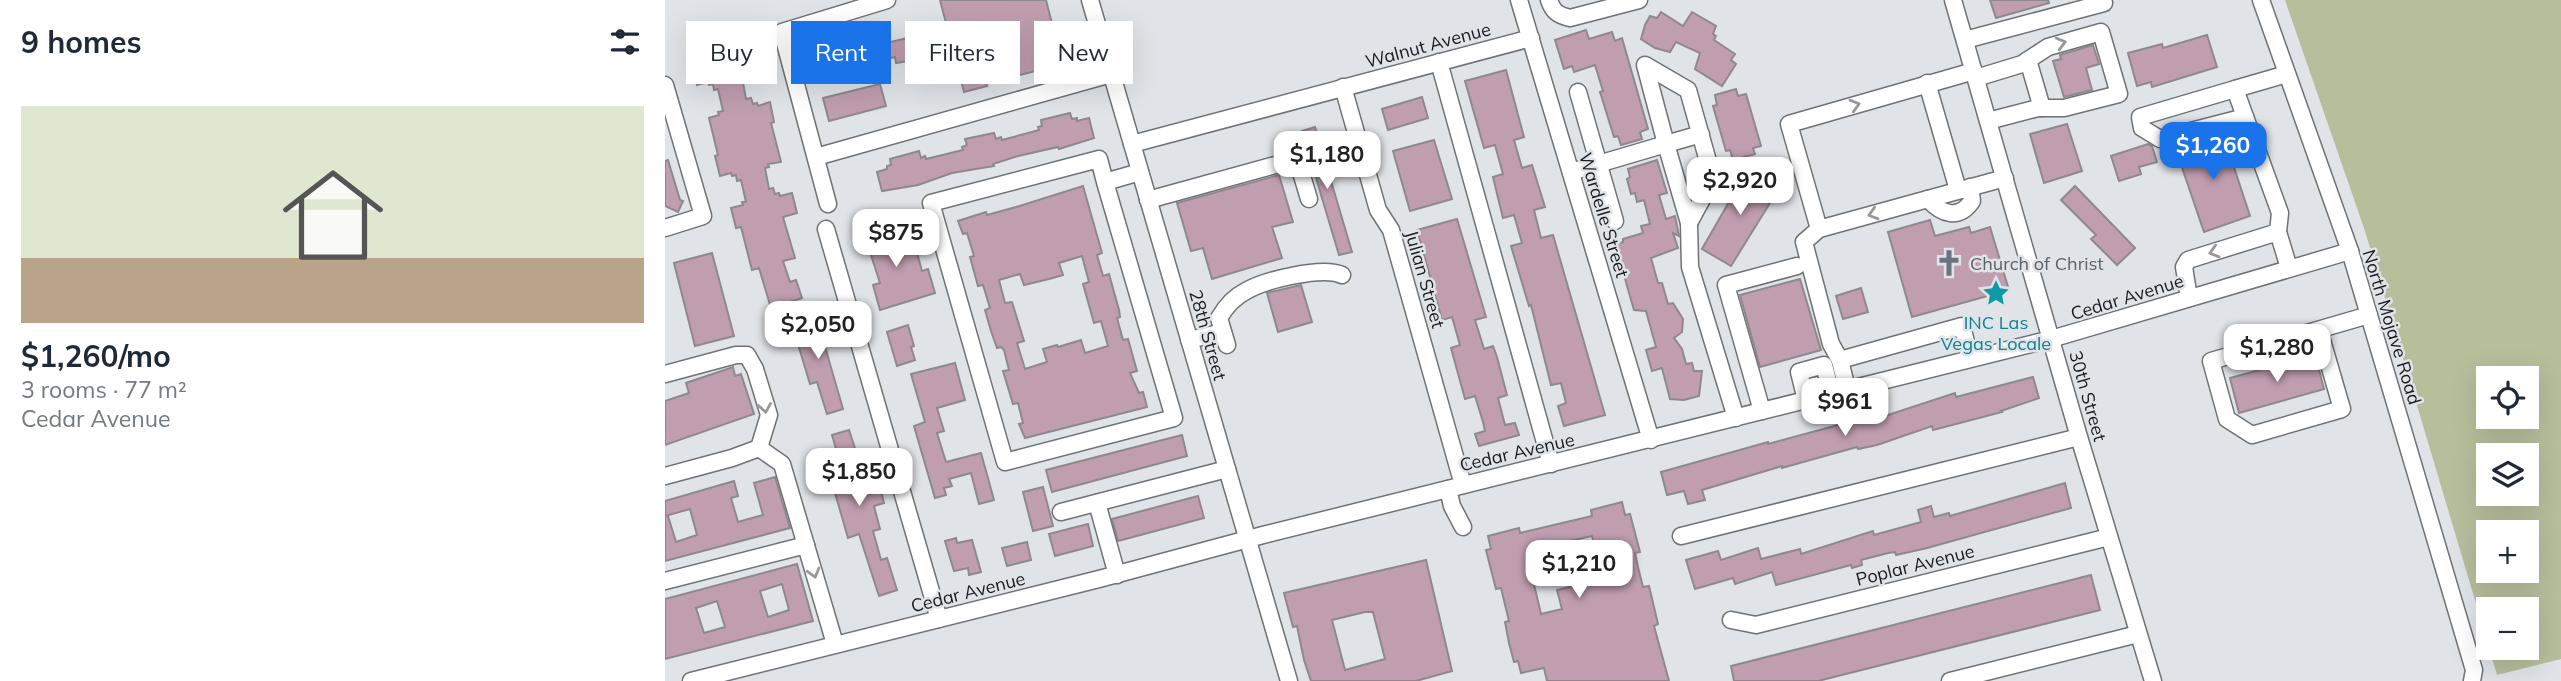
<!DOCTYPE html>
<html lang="en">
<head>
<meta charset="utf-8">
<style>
	body { margin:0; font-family:Mulish,sans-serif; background:#f6f6f7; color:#1f2937; height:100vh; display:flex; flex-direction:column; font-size:26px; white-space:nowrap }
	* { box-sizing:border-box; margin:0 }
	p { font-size:23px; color:#747a83 }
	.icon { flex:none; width:38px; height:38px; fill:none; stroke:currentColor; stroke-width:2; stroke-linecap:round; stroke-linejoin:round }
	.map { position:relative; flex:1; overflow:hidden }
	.details { display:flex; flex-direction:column; background:#fff; width:665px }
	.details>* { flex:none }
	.banner { position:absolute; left:21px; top:21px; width:665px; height:63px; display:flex; gap:14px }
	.buttons { position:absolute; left:1811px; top:366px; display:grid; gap:14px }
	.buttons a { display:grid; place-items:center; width:63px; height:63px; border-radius:0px; background:#fff; box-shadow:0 7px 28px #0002; font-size:35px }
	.price { position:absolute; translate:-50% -60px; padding:0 16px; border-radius:14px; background:#fff; color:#222; font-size:23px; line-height:46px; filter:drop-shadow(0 2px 4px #0008) }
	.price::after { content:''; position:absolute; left:50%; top:42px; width:21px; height:16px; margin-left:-10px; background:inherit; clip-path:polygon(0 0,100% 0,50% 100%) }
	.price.selected { background:#1a73e8; color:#fff }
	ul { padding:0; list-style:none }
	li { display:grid; align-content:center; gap:14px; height:371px; padding:0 21px }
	li span { display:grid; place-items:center; height:217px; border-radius:0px; color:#555 }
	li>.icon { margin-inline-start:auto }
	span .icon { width:126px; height:126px; fill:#fffc; stroke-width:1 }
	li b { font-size:30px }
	h2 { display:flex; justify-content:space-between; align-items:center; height:84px; padding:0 21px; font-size:30px }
	.tag { padding:0 24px; border-radius:0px; background:#fff; box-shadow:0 7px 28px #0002; font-size:24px; line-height:63px }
	.tag.selected { background:#1a73e8; color:#fff }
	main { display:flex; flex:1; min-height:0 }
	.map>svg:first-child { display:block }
	.green { fill:#b6be9c; fill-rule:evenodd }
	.building { fill:#c09eb0; stroke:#8e898c; stroke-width:2; fill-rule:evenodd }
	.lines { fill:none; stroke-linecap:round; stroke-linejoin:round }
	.minor-casing { stroke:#6f7376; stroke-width:19 }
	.minor { stroke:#fff; stroke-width:16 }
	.oneway { stroke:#989899 }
	.labels { text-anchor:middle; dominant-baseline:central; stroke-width:5; stroke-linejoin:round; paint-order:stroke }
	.street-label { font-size:18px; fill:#1a1b1d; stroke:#e0e3e7 }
	.worship-label { font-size:18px; fill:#5b616d; stroke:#e0e3e7; text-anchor:start }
	.culture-label { font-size:18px; fill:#0d838f; stroke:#e0e3e7 }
</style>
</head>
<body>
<main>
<section class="details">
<h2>9 homes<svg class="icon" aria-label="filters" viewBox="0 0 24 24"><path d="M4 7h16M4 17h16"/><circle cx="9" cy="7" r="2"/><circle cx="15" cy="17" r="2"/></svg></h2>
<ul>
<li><span style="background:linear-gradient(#dfe7d0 70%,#b9a48a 0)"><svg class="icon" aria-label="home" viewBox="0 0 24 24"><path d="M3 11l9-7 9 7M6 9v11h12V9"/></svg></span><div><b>$1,260/mo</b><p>3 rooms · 77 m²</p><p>Cedar Avenue</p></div></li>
</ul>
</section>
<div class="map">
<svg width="1896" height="681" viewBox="0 0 1896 681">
	<rect width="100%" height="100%" fill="#e0e3e7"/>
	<path class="green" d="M1620 0H1896V659L1832 675 1824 648H1862V609H1824V647L1700 231ZM1824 378H1862V416H1824ZM1824 455H1862V494H1824ZM1824 532H1862V570H1824Z"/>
	<g class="building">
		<polygon points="275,0 381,0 398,67 374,73 374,70 321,84 322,86 299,92"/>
		<polygon points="1325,0 1383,0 1384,3 1331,18"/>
		<polygon points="996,12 1018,26 1027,12 1051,26 1048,34 1051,36 1049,40 1070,54 1066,60 1071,64 1057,86 1030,69 1035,53 1011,42 1005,52 990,48 976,39 980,25 985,16 992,18"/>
		<polygon points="921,30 924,39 947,32 950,41 957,38 983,129 975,132 977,139 956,145 953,136 949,137 935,92 938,91 930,65 909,72 907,66 899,69 890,40"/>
		<polygon points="255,35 260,56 254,59 231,63 230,57 156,76 151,53 207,38 209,46"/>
		<polygon points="1542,35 1552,67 1487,87 1486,82 1472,86 1463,53 1497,44 1498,48"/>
		<polygon points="1428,45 1434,64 1421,68 1427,90 1399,97 1388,61 1396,59 1395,55"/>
		<polygon points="88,50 93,70 80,73 81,76 77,77 81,99 86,98 88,104 92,103 93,106 105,102 109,122 106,123 116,162 103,164 104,167 100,168 104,189 108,188 110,194 114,193 115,196 127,193 132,213 118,217 130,258 118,261 125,282 131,280 137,298 106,308 94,268 87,270 76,227 71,228 66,208 78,205 77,202 81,202 76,180 72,181 71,175 67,176 66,173 55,176 50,156 53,155 44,118 54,115 53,112 58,111 53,89 49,90 48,84 44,85 43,82 32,85 27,65 62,54 63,55"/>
		<polygon points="841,70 859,137 849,140 857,168 867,165 880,207 869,210 876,238 888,235 940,415 899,426 893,406 901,403 896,383 886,385 866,305 864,306 846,246 857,243 849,215 838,218 835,206 828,177 838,174 830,145 819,148 800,81"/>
		<polygon points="215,84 221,106 164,121 158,98"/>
		<polygon points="1071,89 1073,96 1081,94 1096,146 1088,148 1090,154 1068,160 1065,150 1061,151 1048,106 1052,105 1050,95"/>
		<polygon points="757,97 763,118 723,130 717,109"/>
		<polygon points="405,113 407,119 412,118 412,121 424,118 429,138 394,149 393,147 353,156 328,164 329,166 287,173 253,185 217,191 212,172 222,169 222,166 226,165 225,159 254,151 256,158 260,156 261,159 298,150 297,147 302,145 300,139 329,133 331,139 336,137 337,140 374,130 373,127 377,126 376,120"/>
		<polygon points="1402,124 1417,171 1379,183 1365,134"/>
		<polygon points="650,127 687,252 674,255 637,131"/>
		<polygon points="1558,134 1585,216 1539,232 1510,147"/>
		<polygon points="769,140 787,199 745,211 728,151"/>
		<polygon points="1483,144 1487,146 1492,162 1474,167 1476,174 1454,181 1446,156"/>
		<polygon points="3,160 15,200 18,201 13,212 0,206 0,161"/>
		<polygon points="992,160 1002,193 994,195 1001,219 1010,216 1014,236 1008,233 1013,248 986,258 993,283 997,283 1003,304 1008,303 1018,319 1017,332 1009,338 1017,349 1021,364 1027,363 1029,371 1037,371 1034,396 1019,400 1005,399 997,368 987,371 981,350 991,347 981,311 969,310 950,244 958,242 958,239 978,233 976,226 985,224 979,200 972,202 970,193 966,194 962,179 965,177 963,169"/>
		<polygon points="1084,167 1112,182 1101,201 1105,203 1066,266 1037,249"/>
		<polygon points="614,175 628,222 607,227 617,258 547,279 538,248 526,251 512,203"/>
		<path d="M418 186 437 253 432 255 438 276 444 274 454 310 455 317 452 318 458 340 463 339 472 371 465 373 474 393 478 392 482 407 360 438 354 424 358 423 353 403 348 404 338 371 344 370 339 350 336 347 332 348 326 331 320 310 325 308 318 285 313 286 305 257 309 256 302 233 298 234 293 221 321 212 322 215 351 207ZM417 256 424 282 418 284 429 323 436 321 443 346 420 353 416 340 393 347 392 345 378 349 382 362 360 369 352 343 359 341 347 302 340 303 334 280 355 274 359 285 384 279 398 275 394 263Z"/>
		<polygon points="1410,186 1470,248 1452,265 1426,239 1431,235 1396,200"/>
		<polygon points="792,219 821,317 810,320 819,349 828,346 832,357 842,395 833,398 840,425 850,423 854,435 814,446 810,434 820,431 818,422 810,396 800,399 786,348 795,345 787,317 777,320 752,230"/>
		<polygon points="221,220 230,248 249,242 257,271 263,269 270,293 215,310 208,285 215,283 197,227"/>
		<polygon points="1265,220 1270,236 1304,227 1306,233 1325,227 1344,290 1247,317 1223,232"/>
		<polygon points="47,253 69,336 30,346 9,263"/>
		<polygon points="1135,279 1156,350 1095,367 1075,295"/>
		<polygon points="636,285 647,322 613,332 602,293"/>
		<polygon points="1196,288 1203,312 1178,319 1171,296"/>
		<polygon points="150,312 178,409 162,414 152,382 145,384 129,331 136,329 132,317"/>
		<polygon points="243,325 249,346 246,347 250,360 232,366 222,332"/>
		<polygon points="1650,355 1659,389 1574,413 1565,378"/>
		<polygon points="290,363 300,400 272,408 279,431 272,433 281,462 316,453 329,500 314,504 306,473 284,479 287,486 279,488 281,495 270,498 249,426 260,422 246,374"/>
		<polygon points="68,367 70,376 76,374 89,414 0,445 0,401 24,393 21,383"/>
		<polygon points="1368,377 1374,398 1336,411 1337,412 1268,430 1267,426 1212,445 1193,449 1192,447 1117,468 1117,466 1037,490 1040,500 1023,504 1019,491 1002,495 996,472 1103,442 1103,444 1184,422 1184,420 1194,417 1195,422 1217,417 1290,393 1291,397"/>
		<polygon points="184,430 205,494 216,491 219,503 209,506 215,529 208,531 216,560 222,558 232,590 214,596 194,534 183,538 168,486 161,489 156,472 176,466 167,435"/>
		<polygon points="517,435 522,456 387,492 381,470"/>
		<polygon points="110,477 125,528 0,561 0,516 3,516 11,542 32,535 25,509 0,516 0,501 69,481 73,496 66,498 73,522 98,515 89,483"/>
		<polygon points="1400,483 1406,508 1262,548 1231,555 1230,552 1223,553 1196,560 1197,565 1187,568 1186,565 1111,585 1107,572 1070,584 1068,578 1030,589 1021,560 1053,551 1056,560 1093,548 1096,559 1135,549 1136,554 1208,531 1209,535 1256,522 1253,510 1266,506 1269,517 1284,513 1285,516"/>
		<polygon points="378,487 388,526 368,531 358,492"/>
		<polygon points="533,496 539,518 453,541 447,519"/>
		<path d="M957 502 960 515 965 514 975 552 970 553 973 567 978 587 984 586 993 624 989 626 1004 681H882L879 668 856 673 853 661 849 662 844 643 840 622 844 621 836 588 831 589 821 550 826 549 823 536 854 528 855 533 927 516 926 510ZM927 536 938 579 892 590 897 609 876 614 868 580 873 579 866 550Z"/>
		<polygon points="423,524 428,546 390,556 384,534"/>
		<polygon points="291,538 292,543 307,540 316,572 304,575 303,568 289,571 280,541"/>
		<polygon points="362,542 366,560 342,566 337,548"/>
		<path d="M761 560 787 671 751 681H646L639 660 632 626 628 627 619 593ZM700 612H708L720 659 680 670 667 620Z"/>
		<path d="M132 564 148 621 0 659V599ZM117 584 124 610 103 617 95 591ZM52 601 60 627 39 633 31 608Z"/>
		<polygon points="1426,575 1435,610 1153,681 1069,681 1066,666"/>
	</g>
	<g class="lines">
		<defs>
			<g id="minor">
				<polyline points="425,0 624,681"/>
				<polyline points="854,0 986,440"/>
				<path d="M884 0C888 12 893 15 905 18L974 0"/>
				<polyline points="1288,0 1414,437 1488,681"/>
				<polyline points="1596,0 1685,251 1809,670 1807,681"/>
				<polyline points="1300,40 1439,3"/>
				<polyline points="1363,60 1377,108"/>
				<polyline points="774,62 886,464"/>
				<polyline points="1622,74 1570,89 1615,213 1613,232 1624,268"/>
				<polyline points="1311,78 1357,64 1383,47 1436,32 1454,94 1399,108 1373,108 1323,121"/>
				<polyline points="1262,83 1293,190"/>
				<polyline points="0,85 38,216 0,228"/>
				<polyline points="678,87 713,210 726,230 798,485"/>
				<polyline points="1570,89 1475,117 1477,128 1495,139 1580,117"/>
				<polyline points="913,92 950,221"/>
				<polyline points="467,144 866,38"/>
				<polyline points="151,157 446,74"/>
				<polyline points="906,172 1001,144 980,65 1023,90 1048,179 1024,223 1001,144 1036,134"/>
				<polyline points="440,182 509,418 340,462 266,203 434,159 440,182 475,172"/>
				<path d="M1305 187 1307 201C1294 220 1277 215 1263 199L1340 178"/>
				<polyline points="483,200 632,159 644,199"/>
				<polyline points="163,204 117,32 222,0"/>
				<polyline points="1024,223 1025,267 1071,418"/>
				<polyline points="161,229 274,619"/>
				<polyline points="1154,229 1124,124 1309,71"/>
				<polyline points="1524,298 1519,267 1523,260 1613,232"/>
				<polyline points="1654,330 1677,409 1587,435 1562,419 1546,361 1704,315"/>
				<polyline points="524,340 558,332"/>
				<path d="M562 345 554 318C561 306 569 297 581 291 600 280 657 266 677 275"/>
				<polyline points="1175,360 1166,344 1139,242 1154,229 1263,199"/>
				<polyline points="0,374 71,355 82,355 90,369 104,415 94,448"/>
				<polyline points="1182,389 1175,360 1297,326 1305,358"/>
				<polyline points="1141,400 1134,372 1159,365 1166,393"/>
				<polyline points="1097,411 1061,285 1132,266"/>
				<polyline points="94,448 117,464 170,644"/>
				<polyline points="0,476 67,458 94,448"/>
				<polyline points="783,489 787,506 798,527"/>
				<polyline points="432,503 452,575"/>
				<polyline points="396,512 562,469"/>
				<polyline points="1016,536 1414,437"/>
				<polyline points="0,581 141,545"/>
				<polyline points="1066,620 1091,625 1444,537"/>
				<polyline points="26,681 434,579 598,535 1386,339 1685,251"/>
				<polyline points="1285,681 1473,634"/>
			</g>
		</defs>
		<use href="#minor" class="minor-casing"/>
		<use href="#minor" class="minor"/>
	</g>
	<defs><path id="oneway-chevron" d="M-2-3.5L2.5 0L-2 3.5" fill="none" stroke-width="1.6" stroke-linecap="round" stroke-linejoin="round" transform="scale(1.75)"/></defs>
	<g class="oneway">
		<use href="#oneway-chevron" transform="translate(1396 43) rotate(-15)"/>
		<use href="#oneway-chevron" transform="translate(1190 105) rotate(-16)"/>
		<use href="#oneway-chevron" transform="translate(1208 214) rotate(164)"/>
		<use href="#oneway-chevron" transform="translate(1549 252) rotate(163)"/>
		<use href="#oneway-chevron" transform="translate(100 408) rotate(81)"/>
		<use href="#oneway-chevron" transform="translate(149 573) rotate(74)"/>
	</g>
	<defs>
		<symbol id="church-bare" viewBox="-9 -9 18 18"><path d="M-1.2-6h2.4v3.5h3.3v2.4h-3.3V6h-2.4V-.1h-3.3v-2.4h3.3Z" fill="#6b7280" stroke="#e0e3e7" stroke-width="2.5" paint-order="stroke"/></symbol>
		<symbol id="sight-bare" viewBox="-9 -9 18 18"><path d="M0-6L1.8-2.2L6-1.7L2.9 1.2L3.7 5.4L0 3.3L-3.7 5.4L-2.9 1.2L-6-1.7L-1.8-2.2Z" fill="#0f9aa8" stroke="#e0e3e7" stroke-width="2.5" paint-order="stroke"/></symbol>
	</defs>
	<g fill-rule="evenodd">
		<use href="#church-bare" x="1265" y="244" width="38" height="38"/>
		<use href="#sight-bare" x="1312" y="274" width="38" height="38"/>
	</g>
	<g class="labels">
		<g class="street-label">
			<text transform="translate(763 45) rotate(-15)">Walnut Avenue</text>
			<text transform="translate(939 215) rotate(73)">Wardelle Street</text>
			<text transform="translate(760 279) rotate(74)">Julian Street</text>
			<text transform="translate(1462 297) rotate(-17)">Cedar Avenue</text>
			<text transform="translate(1727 327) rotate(73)">North Mojave Road</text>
			<text transform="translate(543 335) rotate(74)">28th Street</text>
			<text transform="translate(1423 396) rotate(74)">30th Street</text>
			<text transform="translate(852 452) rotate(-13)">Cedar Avenue</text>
			<text transform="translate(1250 565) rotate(-14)">Poplar Avenue</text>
			<text transform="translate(303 592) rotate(-14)">Cedar Avenue</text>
		</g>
		<g class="worship-label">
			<text x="1305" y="263">Church of Christ</text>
		</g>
		<g class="culture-label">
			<text x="1331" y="322">INC Las<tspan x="1331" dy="21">Vegas Locale</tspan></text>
		</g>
	</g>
</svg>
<div class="buttons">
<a><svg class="icon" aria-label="locate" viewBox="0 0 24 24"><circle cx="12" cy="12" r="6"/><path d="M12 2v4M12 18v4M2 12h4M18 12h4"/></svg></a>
<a><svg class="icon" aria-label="layers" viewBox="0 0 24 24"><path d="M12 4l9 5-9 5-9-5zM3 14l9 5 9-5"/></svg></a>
<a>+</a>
<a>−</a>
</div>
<b class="price selected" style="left:1548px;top:182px">$1,260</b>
<b class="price" style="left:662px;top:191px">$1,180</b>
<b class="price" style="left:1075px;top:217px">$2,920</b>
<b class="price" style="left:231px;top:269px">$875</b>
<b class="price" style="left:153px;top:361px">$2,050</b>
<b class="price" style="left:1612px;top:384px">$1,280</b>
<b class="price" style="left:1180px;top:438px">$961</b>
<b class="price" style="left:194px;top:508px">$1,850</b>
<b class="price" style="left:914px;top:600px">$1,210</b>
<div class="banner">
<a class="tag">Buy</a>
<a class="tag selected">Rent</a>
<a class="tag">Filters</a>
<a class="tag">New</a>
</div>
</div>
</main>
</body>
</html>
